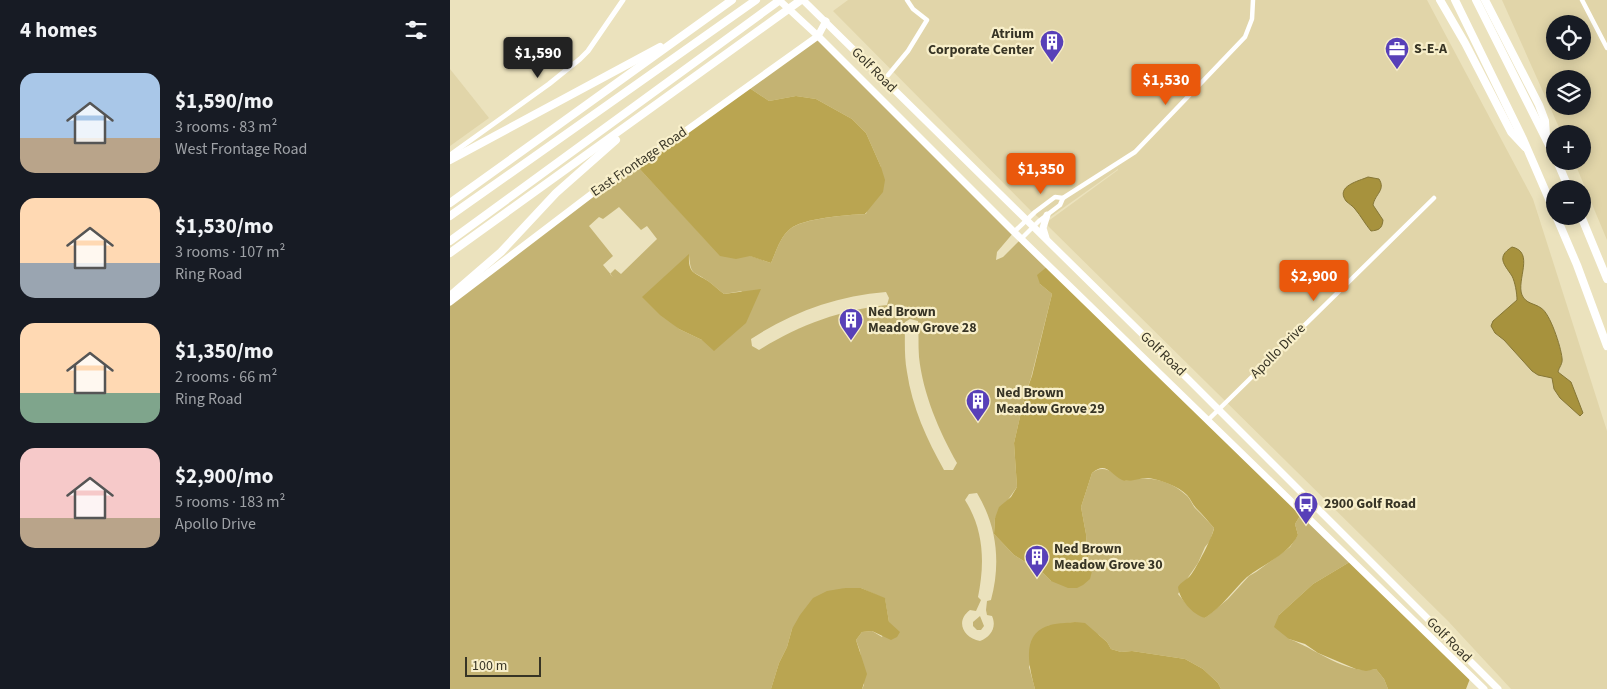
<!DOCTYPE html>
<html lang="en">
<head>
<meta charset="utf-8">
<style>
	body { margin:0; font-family:"Source Sans 3",sans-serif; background:#242831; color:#f1f3f6; height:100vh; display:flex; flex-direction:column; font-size:19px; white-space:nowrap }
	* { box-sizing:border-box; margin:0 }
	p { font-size:16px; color:#9ea1a6 }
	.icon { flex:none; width:28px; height:28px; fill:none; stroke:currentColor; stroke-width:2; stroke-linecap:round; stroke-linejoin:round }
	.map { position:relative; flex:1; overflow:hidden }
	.drawer { display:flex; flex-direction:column; background:#171b24; width:450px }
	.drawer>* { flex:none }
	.buttons { position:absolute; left:1096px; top:15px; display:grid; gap:10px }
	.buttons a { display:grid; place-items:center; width:45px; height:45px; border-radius:50%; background:#171b24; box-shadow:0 2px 12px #0003; font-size:25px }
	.scale { position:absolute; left:15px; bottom:12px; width:76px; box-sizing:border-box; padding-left:5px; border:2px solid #373425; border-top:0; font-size:14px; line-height:18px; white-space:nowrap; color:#373425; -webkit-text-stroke:4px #f8efca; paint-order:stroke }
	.price { position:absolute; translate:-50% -42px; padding:0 11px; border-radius:5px; background:#ea580c; color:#fff; font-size:16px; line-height:32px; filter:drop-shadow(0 1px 2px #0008) }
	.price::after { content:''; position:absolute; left:50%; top:30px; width:15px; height:11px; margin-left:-8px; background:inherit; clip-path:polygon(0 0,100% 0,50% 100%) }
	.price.selected { background:#222; color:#fff }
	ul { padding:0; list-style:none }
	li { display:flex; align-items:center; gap:15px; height:125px; padding:0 20px }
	li span { display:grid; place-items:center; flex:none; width:140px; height:100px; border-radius:15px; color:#555 }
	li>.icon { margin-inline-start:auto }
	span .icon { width:60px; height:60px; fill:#fffc; stroke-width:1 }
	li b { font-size:21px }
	h2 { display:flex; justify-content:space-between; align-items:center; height:60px; padding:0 20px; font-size:21px }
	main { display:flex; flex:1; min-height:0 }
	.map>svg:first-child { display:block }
	.built { fill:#e1d5a9; fill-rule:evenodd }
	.green { fill:#c4b373; fill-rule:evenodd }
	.forest { fill:#baa551 }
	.water { fill:#a7923d; stroke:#857636 }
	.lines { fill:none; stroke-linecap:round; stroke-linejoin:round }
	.minor { stroke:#fff; stroke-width:4.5 }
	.tertiary { stroke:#fff; stroke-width:5 }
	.primary { stroke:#fff; stroke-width:7 }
	.motorway { stroke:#fff; stroke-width:8 }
	.labels { text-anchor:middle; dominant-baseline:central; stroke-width:4.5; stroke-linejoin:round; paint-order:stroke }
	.poi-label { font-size:14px; font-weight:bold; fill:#373425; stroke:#f8efca; text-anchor:start }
	.street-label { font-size:14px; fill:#373425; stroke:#f8efca }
</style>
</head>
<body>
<main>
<section class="drawer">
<h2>4 homes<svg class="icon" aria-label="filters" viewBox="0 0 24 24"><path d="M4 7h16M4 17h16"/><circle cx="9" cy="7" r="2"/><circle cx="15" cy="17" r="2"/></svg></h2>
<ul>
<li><span style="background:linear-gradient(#a9c7e8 65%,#b9a48a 0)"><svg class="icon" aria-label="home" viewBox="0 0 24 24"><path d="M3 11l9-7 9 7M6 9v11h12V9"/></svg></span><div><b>$1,590/mo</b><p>3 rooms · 83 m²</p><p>West Frontage Road</p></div></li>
<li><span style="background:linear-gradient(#ffd9b3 65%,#9aa5b1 0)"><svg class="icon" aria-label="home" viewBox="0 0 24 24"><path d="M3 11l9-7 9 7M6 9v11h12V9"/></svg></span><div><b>$1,530/mo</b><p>3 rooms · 107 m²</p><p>Ring Road</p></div></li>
<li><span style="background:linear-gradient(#ffd9b3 70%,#7fa58c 0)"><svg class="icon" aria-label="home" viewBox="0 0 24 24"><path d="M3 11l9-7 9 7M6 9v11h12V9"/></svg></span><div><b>$1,350/mo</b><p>2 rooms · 66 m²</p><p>Ring Road</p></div></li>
<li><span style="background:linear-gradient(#f6c9c9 70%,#b9a48a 0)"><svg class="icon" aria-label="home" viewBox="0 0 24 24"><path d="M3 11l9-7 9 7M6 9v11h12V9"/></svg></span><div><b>$2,900/mo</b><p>5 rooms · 183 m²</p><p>Apollo Drive</p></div></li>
</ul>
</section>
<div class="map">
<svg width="1157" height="689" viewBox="0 0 1157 689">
	<rect width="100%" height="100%" fill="#ebe2bd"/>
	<g class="built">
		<path d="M398 0H977L1083 199 1157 431V689H1061L998 621 595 223 581 211 383 11ZM668 169V170L597 222 599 218Z"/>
		<path d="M1052 0H1157V240L1124 161H1132V134H1112ZM1105 24H1132V51H1105ZM1105 79H1132V106H1105Z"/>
		<polygon points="0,69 39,118 0,146"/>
	</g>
	<g class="green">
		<path d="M368 36 564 232 547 252 546 260 553 257 571 239 598 266 590 284 602 294 581 378 575 395 564 443 567 487 545 518 544 534 564 555 593 573 601 581 642 571 637 552 636 534 631 507 642 473C654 463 665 474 676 481 697 475 720 480 736 495 740 498 742 504 745 508 752 515 758 521 764 528L760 541 755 547 748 563 737 579 728 594 739 607 755 618 778 599 799 576 806 572 840 547 848 535 845 524 853 511 903 560 863 584 829 615 839 639C867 649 895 675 926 669L934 679 938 689H771L768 683 753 669 735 659 682 651 671 652 661 649 657 642 649 635 625 622 597 626 579 667 585 689H412L414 685 410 651 406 640 412 632 422 631 432 637 439 622 435 599 411 588H395L342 629 337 647 329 663 321 689H0V302L186 165 257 241 321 263C326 252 330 237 340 229 354 218 397 215 416 214L431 167 416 133 402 119 366 99 346 96 319 101 298 87ZM169 207 191 230 197 226 207 239 171 274 165 269 160 274 163 277 153 265 163 256 139 226 149 217 153 219ZM239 255C241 276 242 270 258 281 264 285 268 290 274 294L292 291 252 340 229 329 193 297ZM436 292 439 298 437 305C390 310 349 325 309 350L302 346 301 339C342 312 387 296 436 292ZM460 319 468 321C469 333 468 345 469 357 473 394 489 431 507 463L503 470H494C477 440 462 407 457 372 454 356 455 338 455 322ZM527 493C547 526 551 563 541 600L537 601 536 610 537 615 542 616C547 627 541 637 530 641 513 638 505 621 520 610L526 611 531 600 528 597C535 563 534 530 515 500L519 494Z"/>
		<polygon points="530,616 534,626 531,630 527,630 523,626 523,622"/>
	</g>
	<g class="forest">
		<path d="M298 87 319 101 346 96 366 99 402 119 416 133 431 167 435 180 433 192 415 214C397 215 353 218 340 229 330 237 326 252 321 263L300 256 286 259 270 256 186 165Z"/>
		<path d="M239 254C238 274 244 272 258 281 264 285 268 290 274 294L311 289 296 323 264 351 252 340 229 329 210 315 192 297Z"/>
		<path d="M598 266 853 511 845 524 848 535C838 555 813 564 797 577 782 591 773 606 755 618 743 615 729 599 728 587 731 582 736 580 740 576 745 571 764 534 764 528 758 521 753 515 746 508 742 504 741 499 737 495 728 486 711 480 699 478 691 477 679 483 672 480 660 474 656 461 642 473L631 507 636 534 637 552 642 571 640 579 633 585 627 588H618L601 581 593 573 564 555 544 534 545 518 549 507 561 497 567 487 564 443 575 395 582 376 602 294 590 284 587 275Z"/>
		<polygon points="903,560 1021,676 1016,689 938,689 934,679 926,669 916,671 906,669 868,653 855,644 839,639 824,627 829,615 863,584"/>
		<polygon points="395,588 411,588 435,598 439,622 450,632 447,637 441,640 422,631 412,632 406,640 417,674 412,689 321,689 329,663 337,647 342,629 350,615 363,598 377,591"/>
		<path d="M625 622 635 623 657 642 661 649 671 652 682 651 735 659 753 669 768 683 771 689H585C580 669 570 636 597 626 605 623 616 623 625 622Z"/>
	</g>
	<g class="water">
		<path d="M918 177 929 179C936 190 925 194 923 205L933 220C932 229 929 230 921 231 915 224 911 216 905 209 903 206 899 204 896 201 885 186 909 181 918 177Z"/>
		<path d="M1062 247C1085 252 1066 280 1072 295 1076 304 1084 303 1091 308 1100 313 1111 347 1112 358 1113 364 1109 367 1108 372L1121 382 1133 413 1130 416 1110 398 1104 389 1102 378 1088 375 1082 371 1054 340 1045 333 1041 326 1043 321 1067 300C1067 293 1065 282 1062 276 1054 264 1046 257 1062 247Z"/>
	</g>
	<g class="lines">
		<g class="minor">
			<polyline points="1132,0 1157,48"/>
			<polyline points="434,80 458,51 477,20 463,9 457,0"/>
			<polyline points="564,232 585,212 605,197 613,198"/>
			<polyline points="571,239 589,221 610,205 613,198 685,152 795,37 802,19 803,0"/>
			<polyline points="758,420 984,198"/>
		</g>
		<polyline class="tertiary" points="0,155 99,84 130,59 138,51 173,0"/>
		<g class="primary">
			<polyline points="329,0 368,36 564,232 1034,689"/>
			<polyline points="353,0 739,380 1048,689"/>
			<polyline points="596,238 593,228 597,215"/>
			<polyline points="0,302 156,183 230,135 368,36 376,21"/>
		</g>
		<g class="motorway">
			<polyline points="990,0 1015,43 1061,132 1075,147"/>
			<polyline points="1005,0 1073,139 1105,213"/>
			<polyline points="1026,0 1105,157"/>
			<polyline points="1035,0 1089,105 1095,121 1096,135"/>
			<polyline points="0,160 210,47"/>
			<polyline points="1107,161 1119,189"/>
			<polyline points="0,203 282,0"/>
			<polyline points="0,216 306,0"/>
			<polyline points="1106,216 1127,265 1157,346"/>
			<polyline points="1131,216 1157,279"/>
			<polyline points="0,241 330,0"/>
			<polyline points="0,253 351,0"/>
			<polyline points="0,296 51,252 106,193 166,140"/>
		</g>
	</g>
	<defs>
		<symbol id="building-pin" viewBox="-11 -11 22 30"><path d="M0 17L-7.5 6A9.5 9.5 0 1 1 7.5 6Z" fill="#5840b8" stroke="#f8efca"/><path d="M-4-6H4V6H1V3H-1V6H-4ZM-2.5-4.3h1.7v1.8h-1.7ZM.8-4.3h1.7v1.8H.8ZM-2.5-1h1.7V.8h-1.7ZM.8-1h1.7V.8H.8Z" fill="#fff"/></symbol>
		<symbol id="office-pin" viewBox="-11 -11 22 30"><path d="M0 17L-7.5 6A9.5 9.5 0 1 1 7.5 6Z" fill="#5840b8" stroke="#f8efca"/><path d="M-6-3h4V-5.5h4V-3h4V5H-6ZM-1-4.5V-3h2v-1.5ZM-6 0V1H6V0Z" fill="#fff"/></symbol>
		<symbol id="bus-pin" viewBox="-11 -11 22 30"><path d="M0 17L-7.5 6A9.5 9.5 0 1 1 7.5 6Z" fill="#5840b8" stroke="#f8efca"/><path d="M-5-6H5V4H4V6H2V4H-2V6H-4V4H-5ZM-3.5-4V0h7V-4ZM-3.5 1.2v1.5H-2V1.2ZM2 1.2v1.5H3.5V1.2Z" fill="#fff"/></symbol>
	</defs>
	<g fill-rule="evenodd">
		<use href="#building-pin" x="588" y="28" width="28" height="38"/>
		<use href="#office-pin" x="933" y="35" width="28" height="38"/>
		<use href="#building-pin" x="387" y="306" width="28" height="38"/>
		<use href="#building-pin" x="514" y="387" width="28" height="38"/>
		<use href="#bus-pin" x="842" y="490" width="28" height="38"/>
		<use href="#building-pin" x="573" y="543" width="28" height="38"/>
	</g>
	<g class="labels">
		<g class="poi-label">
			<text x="584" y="34" text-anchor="end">Atrium<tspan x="584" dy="16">Corporate Center</tspan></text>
			<text x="964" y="49">S-E-A</text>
			<text x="418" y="312">Ned Brown<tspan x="418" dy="16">Meadow Grove 28</tspan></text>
			<text x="546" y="393">Ned Brown<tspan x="546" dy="16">Meadow Grove 29</tspan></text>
			<text x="874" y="504">2900 Golf Road</text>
			<text x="604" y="549">Ned Brown<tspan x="604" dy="16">Meadow Grove 30</tspan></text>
		</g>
		<g class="street-label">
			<text transform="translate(424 70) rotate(45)">Golf Road</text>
			<text transform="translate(189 162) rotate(-34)">East Frontage Road</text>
			<text transform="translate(828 351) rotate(-45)">Apollo Drive</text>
			<text transform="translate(713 354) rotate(44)">Golf Road</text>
			<text transform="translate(999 640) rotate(45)">Golf Road</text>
		</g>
	</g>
</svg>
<div class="buttons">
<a><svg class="icon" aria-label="locate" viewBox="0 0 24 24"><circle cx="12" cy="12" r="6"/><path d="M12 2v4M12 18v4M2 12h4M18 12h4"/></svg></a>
<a><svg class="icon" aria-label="layers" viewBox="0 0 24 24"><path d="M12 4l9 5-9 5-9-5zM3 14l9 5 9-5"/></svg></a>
<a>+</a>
<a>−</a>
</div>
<div class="scale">100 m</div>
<b class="price selected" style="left:88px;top:79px">$1,590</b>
<b class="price" style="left:716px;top:106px">$1,530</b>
<b class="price" style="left:591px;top:195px">$1,350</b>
<b class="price" style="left:864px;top:302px">$2,900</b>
</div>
</main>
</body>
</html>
